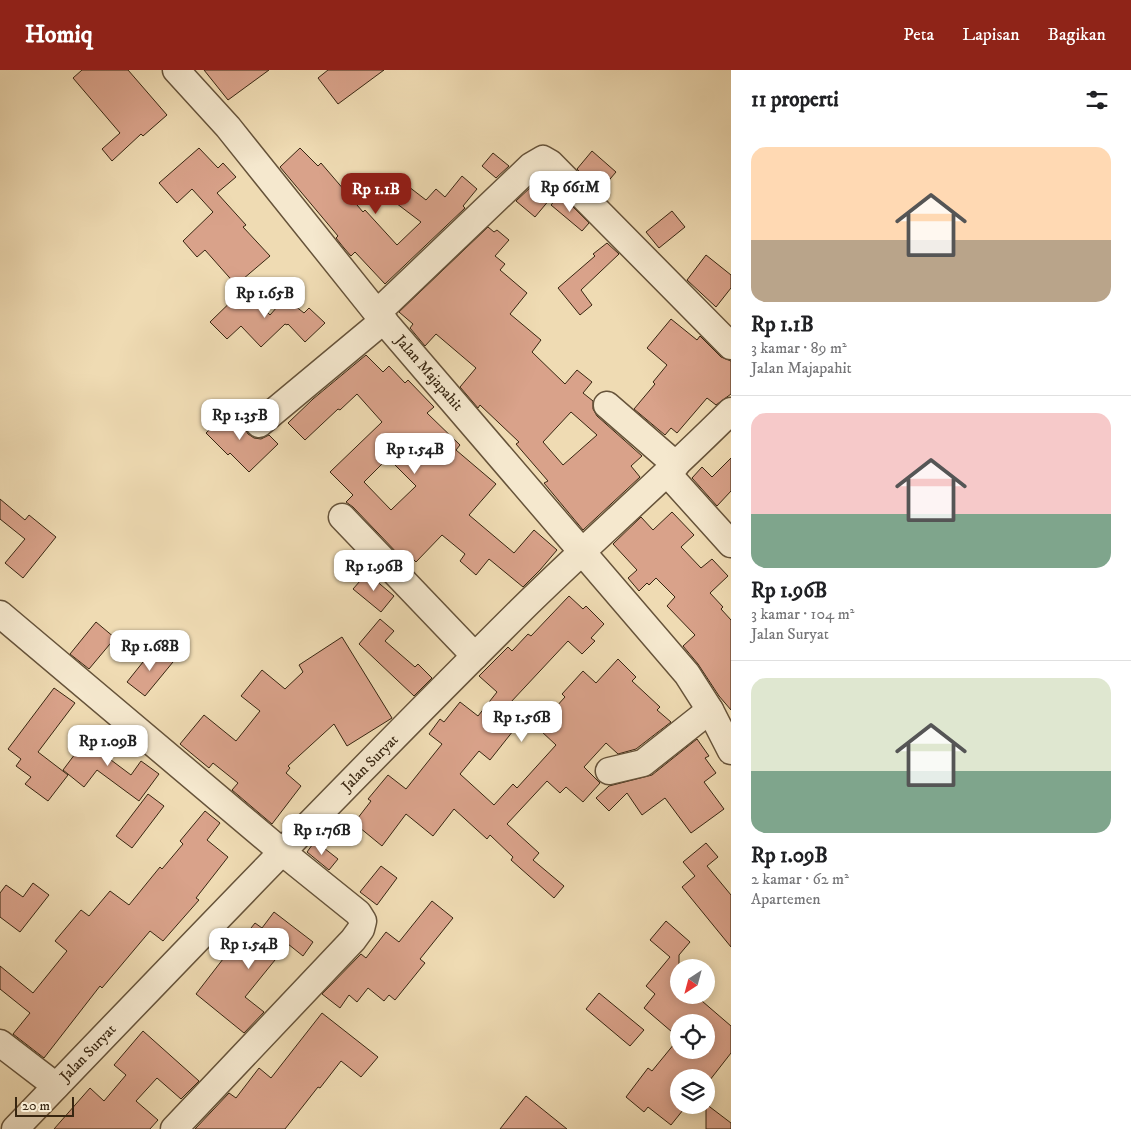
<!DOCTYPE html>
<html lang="id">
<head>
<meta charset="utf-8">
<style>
	body { margin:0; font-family:"IM FELL DW Pica",serif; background:#f2f2f2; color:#202124; height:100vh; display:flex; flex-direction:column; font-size:19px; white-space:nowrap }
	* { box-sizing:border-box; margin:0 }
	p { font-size:16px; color:#757577 }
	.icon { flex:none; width:28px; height:28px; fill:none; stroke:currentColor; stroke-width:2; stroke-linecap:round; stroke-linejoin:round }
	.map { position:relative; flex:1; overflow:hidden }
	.panel { display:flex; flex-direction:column; background:#fff; width:400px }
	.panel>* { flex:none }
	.needle { width:32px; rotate:216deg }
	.fabs { position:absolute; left:670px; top:889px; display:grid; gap:10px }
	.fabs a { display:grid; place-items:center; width:45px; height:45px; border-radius:50%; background:#fff; box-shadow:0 2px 12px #0003; font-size:25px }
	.scale { position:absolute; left:15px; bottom:12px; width:59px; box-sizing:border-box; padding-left:5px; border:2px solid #382611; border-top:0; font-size:14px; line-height:18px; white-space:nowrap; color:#382611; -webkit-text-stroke:4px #f5e8ce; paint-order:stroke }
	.price { position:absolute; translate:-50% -42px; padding:0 11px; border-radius:10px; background:#fff; color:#222; font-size:16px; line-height:32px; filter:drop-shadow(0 1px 2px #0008) }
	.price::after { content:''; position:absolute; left:50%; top:30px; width:15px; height:11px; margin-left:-8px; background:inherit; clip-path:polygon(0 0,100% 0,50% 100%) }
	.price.active { background:#8f2418; color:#fff }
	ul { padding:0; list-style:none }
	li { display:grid; align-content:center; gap:10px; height:265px; padding:0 20px }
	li+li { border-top:1px solid #e0e0e0 }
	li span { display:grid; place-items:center; height:155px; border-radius:15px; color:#555 }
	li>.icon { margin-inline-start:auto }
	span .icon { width:90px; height:90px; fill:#fffc; stroke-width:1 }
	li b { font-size:21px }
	h2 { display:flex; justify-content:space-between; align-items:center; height:60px; padding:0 20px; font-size:21px }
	header { display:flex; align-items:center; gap:30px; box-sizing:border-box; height:70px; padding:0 25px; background:#8f2418; color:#fff }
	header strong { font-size:24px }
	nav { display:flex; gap:28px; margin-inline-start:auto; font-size:18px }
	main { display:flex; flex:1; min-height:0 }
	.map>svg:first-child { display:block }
	.building { fill:#d9a28a; stroke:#382611; fill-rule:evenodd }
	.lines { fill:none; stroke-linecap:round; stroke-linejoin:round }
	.minor-casing { stroke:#66533a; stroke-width:29 }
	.minor { stroke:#f5e8ce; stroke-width:26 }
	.labels { text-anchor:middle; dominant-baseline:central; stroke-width:4; stroke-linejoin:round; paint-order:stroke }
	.street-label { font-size:15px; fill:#382611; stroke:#f5e8ce }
</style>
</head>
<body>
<header>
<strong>Homiq</strong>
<nav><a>Peta</a><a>Lapisan</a><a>Bagikan</a></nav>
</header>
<main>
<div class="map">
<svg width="731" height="1059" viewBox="0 0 731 1059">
	<rect width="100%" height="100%" fill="#efdbb3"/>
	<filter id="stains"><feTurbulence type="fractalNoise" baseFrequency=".004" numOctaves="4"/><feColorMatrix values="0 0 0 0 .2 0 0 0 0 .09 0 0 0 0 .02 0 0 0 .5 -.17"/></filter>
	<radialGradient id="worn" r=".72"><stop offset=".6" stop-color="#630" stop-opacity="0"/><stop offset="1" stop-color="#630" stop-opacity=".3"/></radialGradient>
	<g class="building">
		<polygon points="82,0 128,0 167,45 143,66 141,64 112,91 102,79 120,63 73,8"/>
		<polygon points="204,0 269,0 228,30"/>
		<polygon points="328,0 384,0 338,34 318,8"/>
		<polygon points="199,78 218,98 223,93 236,107 217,123 246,155 243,157 270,186 236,215 205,180 197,187 183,171 213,142 192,119 177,133 159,113"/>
		<polygon points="300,78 318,96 321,93 363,142 365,140 397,175 421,152 388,127 400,110 426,130 436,119 445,127 462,106 477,119 463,136 465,138 385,214 355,182 351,186 344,178 336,168 338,166 280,97"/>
		<polygon points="592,81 616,102 599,122 577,99"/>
		<polygon points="493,83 509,96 496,108 482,96"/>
		<polygon points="533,115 550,129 535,147 516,131"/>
		<polygon points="560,124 589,153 582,161 551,135"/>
		<polygon points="672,141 685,157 659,178 646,162"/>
		<path d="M488 157 494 162 497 160 509 170 495 186 505 194 500 200 527 223 510 244 541 270 532 282 565 314 577 300 592 312 583 323 593 331V339L597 346 642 386 631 396 640 407 583 460 544 413 548 411 516 374 519 372 480 335 478 338 460 317 476 298 436 264 425 276 410 258 413 254 399 242ZM571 342 597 365 563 395 543 372Z"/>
		<polygon points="607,173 619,184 581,220 592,235 580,245 558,218 595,186 593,184"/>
		<polygon points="706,185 731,205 731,218 716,237 687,210"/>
		<polygon points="244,219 270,245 285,228 304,243 309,238 325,253 305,272 288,254 287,255 285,254 261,277 241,256 227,269 210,252"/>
		<polygon points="671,249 697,270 700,266 721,287 731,291 731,324 716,335 707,328 677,363 671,358 665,365 634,339 655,314 653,312 667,295 647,278"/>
		<path d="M366 285 383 302 389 296 405 313 408 310 434 337 427 343 460 375 456 380 496 414 469 445 514 483 534 460 557 480 540 500 523 517 489 489 476 505 460 491 465 484 442 465 416 492 405 481 400 486 353 437 346 432 353 425 330 402 382 352 357 324 340 340 338 339 305 370 288 353 313 329ZM388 388 416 416 391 440 364 412Z"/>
		<polygon points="231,339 244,353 244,357 248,364 254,368 261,369 269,365 278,374 249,402 230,383 228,385 206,363"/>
		<polygon points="731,388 731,421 717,436 692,408 702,397 712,407"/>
		<polygon points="0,429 25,450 29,445 56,467 23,508 5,493 25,469 0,449"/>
		<polygon points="672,442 694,465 681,477 701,498 712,489 728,506 710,523 723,537 721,539 731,550 731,640 719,626 698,594 683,576 695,565 667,536 675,527 656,508 649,515 647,513 639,521 628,508 637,500 613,474 641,447 653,460"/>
		<polygon points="367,503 394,526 381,542 353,519"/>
		<polygon points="569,526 583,539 586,536 604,554 591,568 595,571 582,584 568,571 496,648 513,661 490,690 479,681 460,704 494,735 513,714 517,718 556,675 541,661 559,642 555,638 565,627 562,624 583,601 596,613 618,589 636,607 632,611 660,637 657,640 671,652 636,679 618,684 606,673 584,697 600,713 583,732 566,717 560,723 547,711 507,754 539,783 533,790 564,816 554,828 511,790 513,787 490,765 487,769 454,739 433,766 406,744 382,776 354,753 371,731 368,729 388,705 406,719 442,674 429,664 440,649 444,652 460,632 478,646 497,622 479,606 508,577 512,581 528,564 531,566"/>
		<polygon points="380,549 394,561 385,571 415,597 418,594 432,608 414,626 359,574"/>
		<polygon points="96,552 115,568 89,599 70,584"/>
		<polygon points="342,567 392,648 347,676 334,654 288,696 290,698 286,703 301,716 272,754 232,720 238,713 213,693 209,698 180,674 204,645 236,671 260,641 241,626 262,600 285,619 303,602 299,595"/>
		<polygon points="155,577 173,592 145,626 127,612"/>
		<polygon points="54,618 75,633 38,682 68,705 48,731 25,714 31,707 16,696 21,689 8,679"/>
		<polygon points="93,660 115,677 107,687 131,705 141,691 159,704 139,731 97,700 84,717 63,700"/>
		<polygon points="697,669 709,686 705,688 716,703 704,712 724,739 691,763 665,728 642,745 627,723 609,741 596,728 609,716 652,705"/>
		<polygon points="148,724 164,736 132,778 116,766"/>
		<polygon points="205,741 220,753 207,770 228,787 196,828 199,830 177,855 163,871 150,861 102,918 100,916 44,988 13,964 30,943 0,919 0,896 33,923 67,881 55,871 81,840 89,846 110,821 129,835 160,797 162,799 183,774 180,771"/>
		<polygon points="315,771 338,789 329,800 307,782"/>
		<polygon points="706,773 718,787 707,796 731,825 731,877 682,817 695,806 683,792"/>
		<polygon points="381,796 397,808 377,835 360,822"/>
		<polygon points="33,813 49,825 20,862 0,847 0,823 6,815 23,827"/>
		<polygon points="432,831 453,848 420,889 425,893 395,930 389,925 384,931 368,918 357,932 349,925 340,938 322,924 361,884 366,888 386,862 399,872"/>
		<polygon points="274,842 313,872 303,886 288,874 245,927 264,942 244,963 196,924 230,880 232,882 255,853 262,858"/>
		<path d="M666 851 690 872 679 885V925H695L731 956V983L706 1015V1008H679V1035H687L671 1055 648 1037 644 1042 626 1027 648 998 652 1001 679 968 644 938 655 924 646 916 670 887 650 870ZM679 952H706V980H679Z"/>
		<polygon points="599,923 644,960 630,976 586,939"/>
		<polygon points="322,943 378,987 361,1007 341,991 320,1018 318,1017 285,1059 195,1059 229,1023 236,1028 259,998 271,1008"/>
		<polygon points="143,961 199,1011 181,1029 157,1008 136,1031 158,1050 150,1059 54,1059 90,1018 104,1031 126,1005 114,995"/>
		<polygon points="526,1026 567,1059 500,1059"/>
		<polygon points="706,1034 731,1053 731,1059 706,1059"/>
	</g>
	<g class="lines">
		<defs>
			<g id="minor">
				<polyline points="176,0 228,57 377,243 687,604 710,640 731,681"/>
				<polyline points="377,243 531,96 543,89 550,93 731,276"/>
				<polyline points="607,335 676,395"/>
				<polyline points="259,354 384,250"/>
				<polyline points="667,403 731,474"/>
				<polyline points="342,447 475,586"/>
				<polyline points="0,544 281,781 358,843 363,851 361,859 353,870 174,1059"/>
				<polyline points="609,701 643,693 710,640"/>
				<polyline points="0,973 56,1016"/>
				<path d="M15 1059C182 885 349 711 520 541 589 473 662 410 731 341"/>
			</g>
		</defs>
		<use href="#minor" class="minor-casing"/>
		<use href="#minor" class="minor"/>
	</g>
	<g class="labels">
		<g class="street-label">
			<text transform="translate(429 303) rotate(49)">Jalan Majapahit</text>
			<text transform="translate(370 693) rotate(-45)">Jalan Suryat</text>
			<text transform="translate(88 983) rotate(-46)">Jalan Suryat</text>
		</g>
	</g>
	<rect width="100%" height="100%" filter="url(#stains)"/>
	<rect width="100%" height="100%" fill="url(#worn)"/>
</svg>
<div class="fabs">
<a><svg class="needle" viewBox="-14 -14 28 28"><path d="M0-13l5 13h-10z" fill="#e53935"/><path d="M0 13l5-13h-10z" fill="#757577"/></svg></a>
<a><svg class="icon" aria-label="locate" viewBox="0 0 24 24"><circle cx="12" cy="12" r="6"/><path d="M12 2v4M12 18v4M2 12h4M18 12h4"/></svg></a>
<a><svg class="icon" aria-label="layers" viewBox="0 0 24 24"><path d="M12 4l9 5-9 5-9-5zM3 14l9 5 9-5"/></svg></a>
</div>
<div class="scale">20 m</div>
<b class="price" style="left:570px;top:143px">Rp 661M</b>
<b class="price active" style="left:376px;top:145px">Rp 1.1B</b>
<b class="price" style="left:265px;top:249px">Rp 1.65B</b>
<b class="price" style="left:240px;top:371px">Rp 1.35B</b>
<b class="price" style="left:415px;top:405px">Rp 1.54B</b>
<b class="price" style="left:374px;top:522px">Rp 1.96B</b>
<b class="price" style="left:150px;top:602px">Rp 1.68B</b>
<b class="price" style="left:522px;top:673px">Rp 1.56B</b>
<b class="price" style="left:108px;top:697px">Rp 1.09B</b>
<b class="price" style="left:322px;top:786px">Rp 1.76B</b>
<b class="price" style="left:249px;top:900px">Rp 1.54B</b>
</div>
<section class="panel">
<h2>11 properti<svg class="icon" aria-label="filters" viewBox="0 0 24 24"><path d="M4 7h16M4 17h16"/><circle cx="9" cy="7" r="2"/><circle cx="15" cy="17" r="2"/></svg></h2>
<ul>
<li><span style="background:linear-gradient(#ffd9b3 60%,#b9a48a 0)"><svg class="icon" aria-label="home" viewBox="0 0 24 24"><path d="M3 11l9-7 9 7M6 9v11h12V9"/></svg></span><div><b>Rp 1.1B</b><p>3 kamar · 89 m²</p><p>Jalan Majapahit</p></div></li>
<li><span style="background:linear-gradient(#f6c9c9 65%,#7fa58c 0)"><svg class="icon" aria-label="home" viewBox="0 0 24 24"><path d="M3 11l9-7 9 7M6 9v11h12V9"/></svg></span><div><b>Rp 1.96B</b><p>3 kamar · 104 m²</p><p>Jalan Suryat</p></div></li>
<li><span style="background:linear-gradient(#dfe7d0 60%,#7fa58c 0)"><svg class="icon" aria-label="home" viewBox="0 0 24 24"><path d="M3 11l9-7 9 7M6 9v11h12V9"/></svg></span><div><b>Rp 1.09B</b><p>2 kamar · 62 m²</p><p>Apartemen</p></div></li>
</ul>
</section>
</main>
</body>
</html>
